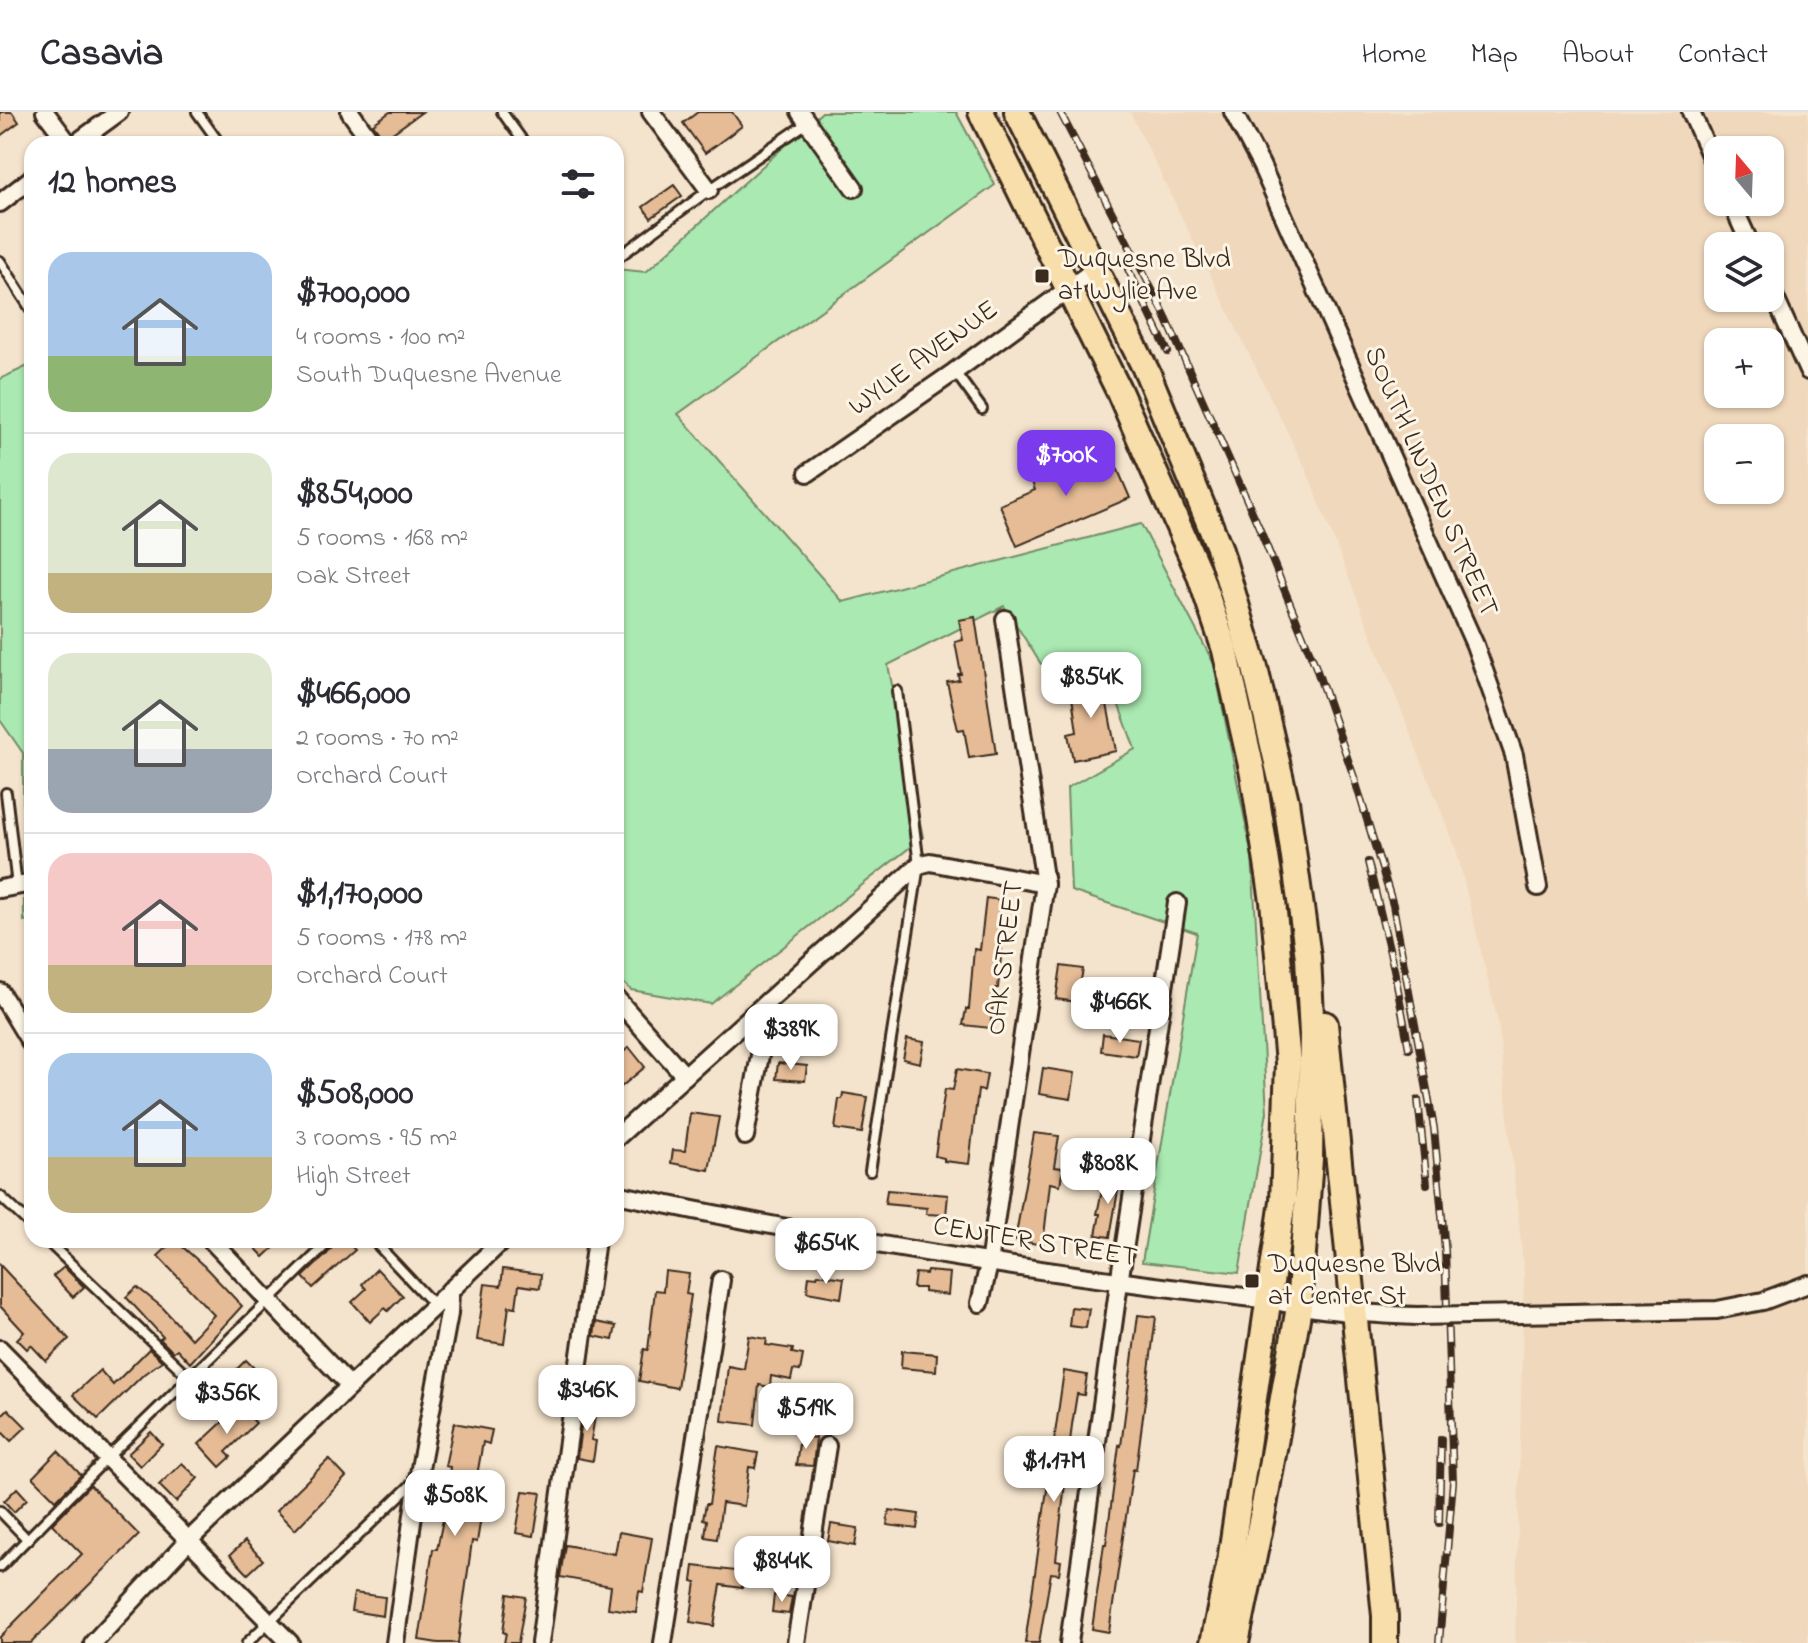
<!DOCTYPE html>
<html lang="en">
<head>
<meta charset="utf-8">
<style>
	body { margin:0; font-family:"Indie Flower",sans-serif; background:#f7f7f7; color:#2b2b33; height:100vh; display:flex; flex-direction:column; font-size:30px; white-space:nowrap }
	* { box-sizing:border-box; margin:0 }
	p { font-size:26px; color:#7c7c81 }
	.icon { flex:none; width:44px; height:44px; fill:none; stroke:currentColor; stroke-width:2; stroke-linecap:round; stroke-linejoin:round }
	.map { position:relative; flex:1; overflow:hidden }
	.details { position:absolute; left:24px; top:24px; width:600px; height:1112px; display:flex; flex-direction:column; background:#fff; border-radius:24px; box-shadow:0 2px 6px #0004 }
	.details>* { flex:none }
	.needle { width:52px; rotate:341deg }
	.fabs { position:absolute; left:1704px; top:24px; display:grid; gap:16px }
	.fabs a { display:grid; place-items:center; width:80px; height:80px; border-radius:16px; background:#fff; box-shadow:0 2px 6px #0004; font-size:40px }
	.price { position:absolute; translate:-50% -68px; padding:0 18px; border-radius:16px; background:#fff; color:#222; font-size:26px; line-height:52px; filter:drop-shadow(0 2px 4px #0008) }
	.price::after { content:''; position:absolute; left:50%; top:48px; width:24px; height:18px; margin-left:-12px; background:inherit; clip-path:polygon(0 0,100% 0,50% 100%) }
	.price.active { background:#7c3aed; color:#fff }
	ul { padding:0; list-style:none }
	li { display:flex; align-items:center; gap:24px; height:200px; padding:0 24px }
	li+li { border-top:2px solid #e1e1e2 }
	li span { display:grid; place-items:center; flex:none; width:224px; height:160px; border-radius:24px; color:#555 }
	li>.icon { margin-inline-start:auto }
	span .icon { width:96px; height:96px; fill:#fffc; stroke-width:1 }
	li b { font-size:34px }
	h2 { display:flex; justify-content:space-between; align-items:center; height:96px; padding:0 24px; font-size:34px }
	header { display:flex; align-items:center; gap:48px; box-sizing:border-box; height:112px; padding:0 40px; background:#fff; border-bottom:2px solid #e1e1e2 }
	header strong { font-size:38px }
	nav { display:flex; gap:44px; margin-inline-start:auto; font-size:28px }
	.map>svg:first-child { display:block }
	.built { fill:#f0d8bc; fill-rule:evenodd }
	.green { fill:#aae9b1; stroke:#728a68; stroke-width:2 }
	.building { fill:#e5bc96; stroke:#3b2a1e; stroke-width:2 }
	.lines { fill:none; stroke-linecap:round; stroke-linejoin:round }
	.lane-casing { stroke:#3b2a1e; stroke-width:14 }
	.street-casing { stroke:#3b2a1e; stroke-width:22 }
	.primary-casing { stroke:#3b2a1e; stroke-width:30 }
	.lane { stroke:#fcf5e5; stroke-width:8 }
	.street { stroke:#fcf5e5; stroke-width:16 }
	.primary { stroke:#f8deab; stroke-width:24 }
	.rail-casing { stroke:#3b2a1e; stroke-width:8 }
	.rail { stroke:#fcf5e5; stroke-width:5; stroke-dasharray:15; stroke-linecap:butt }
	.street-bridge-casing { stroke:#3b2a1e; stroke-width:22; stroke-linecap:butt }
	.street-bridge { stroke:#fcf5e5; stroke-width:16 }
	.poi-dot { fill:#3b2a1e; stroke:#fcf5e5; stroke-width:3 }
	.labels { text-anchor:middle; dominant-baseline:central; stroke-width:6; stroke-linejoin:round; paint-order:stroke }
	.poi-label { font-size:28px; fill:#3b2a1e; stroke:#fcf5e5; text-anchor:start }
	.street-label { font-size:28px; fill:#3b2a1e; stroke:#fcf5e5 }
</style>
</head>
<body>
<header>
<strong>Casavia</strong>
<nav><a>Home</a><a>Map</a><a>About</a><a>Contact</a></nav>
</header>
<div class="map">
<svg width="1808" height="1531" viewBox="0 0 1808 1531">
	<rect width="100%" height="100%" fill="#f5e4cd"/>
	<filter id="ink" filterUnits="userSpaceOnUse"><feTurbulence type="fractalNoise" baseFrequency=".0125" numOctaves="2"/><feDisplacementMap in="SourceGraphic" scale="16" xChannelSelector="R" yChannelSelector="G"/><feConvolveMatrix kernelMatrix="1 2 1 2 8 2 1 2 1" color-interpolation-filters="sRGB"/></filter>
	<g filter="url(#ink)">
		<path class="built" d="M1130 0H1808V1531H1515L1524 1161 1498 910 1456 737 1307 360ZM1718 38H1770V90H1718ZM1718 134H1770V186H1718ZM1718 230H1770V282H1718ZM1718 326H1770V378H1718Z"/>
		<g class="green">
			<polygon points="822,0 956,0 995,73 678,302 843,490 1141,412 1214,552 1252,744 1267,1000 1239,1161 1142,1150 1197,821 1071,779 1067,676 1135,637 1101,545 1041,552 1004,494 888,553 923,725 711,892 631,878 616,864 616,157 646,160"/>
			<polygon points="32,252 32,807 24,809 23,641 0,608 0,267"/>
		</g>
		<g class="building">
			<polygon points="0,0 12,0 19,10 0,24"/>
			<polygon points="390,0 422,0 384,27 373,12"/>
			<polygon points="698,0 732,0 742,14 705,41 683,11"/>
			<polygon points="674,73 682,84 651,106 643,95"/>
			<polygon points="1109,337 1130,386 1017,434 1000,393 1035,378 1032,370"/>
			<polygon points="975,505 996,642 969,646 964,617 958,618 947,570 959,568 958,562 961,562 955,530 963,528 959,508"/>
			<polygon points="1102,566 1116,639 1073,648 1068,622 1077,620 1070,571"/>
			<polygon points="986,786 1001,788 999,802 1005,803 998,876 995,876 990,916 963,913 966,897 969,897 974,837 980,838"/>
			<polygon points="1061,854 1083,857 1077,890 1056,887"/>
			<polygon points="785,910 816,917 813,931 782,924"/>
			<polygon points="1103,922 1139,927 1136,944 1101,939"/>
			<polygon points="907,927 924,930 920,951 903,947"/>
			<polygon points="629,935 645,955 616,979 616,947"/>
			<polygon points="778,951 807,954 805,969 776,967"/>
			<polygon points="1043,956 1075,961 1071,987 1039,982"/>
			<polygon points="957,957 987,962 984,979 978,978 969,1052 944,1049 944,1046 935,1044 945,977 953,978"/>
			<polygon points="843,981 868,985 862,1021 835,1017 839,987 842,987"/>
			<polygon points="690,1001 719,1005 709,1058 671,1051 673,1038 685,1039"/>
			<polygon points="1034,1021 1059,1024 1054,1055 1063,1056 1060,1073 1050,1071 1043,1133 1015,1128"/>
			<polygon points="1105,1064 1120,1067 1110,1125 1096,1123 1100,1102 1097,1102"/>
			<polygon points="887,1078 948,1083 946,1103 926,1102 927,1096 885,1092"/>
			<polygon points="175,1128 204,1154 242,1194 190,1251 177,1237 173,1240 160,1227 163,1225 126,1185 137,1175 163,1196 191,1227 214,1203 158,1144"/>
			<polygon points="248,1128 282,1128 264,1145"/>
			<polygon points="338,1128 345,1128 355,1138 313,1176 303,1165 327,1142"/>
			<polygon points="0,1153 69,1227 46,1249 31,1233 27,1237 17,1227 24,1220 0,1194"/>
			<polygon points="64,1155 84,1175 73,1185 53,1164"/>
			<polygon points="377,1157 403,1184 388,1199 385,1196 370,1210 352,1190 366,1177 362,1172"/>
			<polygon points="503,1157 541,1162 540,1176 519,1173 516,1195 509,1194 504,1232 477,1228 485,1172 501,1174"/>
			<polygon points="665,1159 689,1162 686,1182 691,1183 677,1276 639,1269 644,1237 648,1238 655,1178 663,1179"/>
			<polygon points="927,1159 950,1161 948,1183 924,1180 924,1176 913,1176 915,1161 926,1162"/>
			<polygon points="818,1162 844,1166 841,1186 807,1180 809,1164 817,1165"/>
			<polygon points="1071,1195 1089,1197 1086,1216 1069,1214"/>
			<polygon points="1138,1203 1156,1205 1136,1358 1133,1357 1109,1520 1092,1517 1104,1432 1106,1432 1119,1333 1121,1334"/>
			<polygon points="596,1210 616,1214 613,1228 594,1224"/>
			<polygon points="749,1224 767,1227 766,1233 793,1237 792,1241 803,1243 800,1259 793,1258 791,1268 771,1264 770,1275 759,1273 755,1313 722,1309 728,1254 744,1257"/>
			<polygon points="149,1237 162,1249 144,1262 98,1307 73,1283 100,1258 113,1273"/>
			<polygon points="902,1239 937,1242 936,1259 901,1256"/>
			<polygon points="246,1248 262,1264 251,1275 257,1282 246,1294 223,1271"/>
			<polygon points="1064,1259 1087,1263 1084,1283 1077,1282 1072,1313 1056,1448 1061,1449 1059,1462 1051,1461 1039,1531 1025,1531"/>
			<polygon points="584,1291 597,1293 591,1328 596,1329 593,1349 577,1346"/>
			<polygon points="240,1294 256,1311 226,1340 231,1345 220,1355 199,1332"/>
			<polygon points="8,1297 26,1315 11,1329 0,1318 0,1305"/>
			<polygon points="454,1311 492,1318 489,1332 483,1330 476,1369 482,1369 479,1399 482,1399 477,1430 472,1429 458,1531 438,1531 419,1528 433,1437 437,1437 446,1393 450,1355 445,1354"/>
			<polygon points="151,1320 162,1332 140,1354 128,1342"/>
			<polygon points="800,1324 816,1326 813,1354 796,1353"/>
			<polygon points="718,1334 758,1341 755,1356 749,1355 744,1394 722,1391 717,1427 705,1425 707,1408 703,1407 706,1392 709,1392"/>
			<polygon points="58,1339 81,1363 56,1388 33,1365"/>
			<polygon points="329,1347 346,1365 295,1418 276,1399"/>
			<polygon points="182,1351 198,1366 176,1390 159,1373"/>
			<polygon points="90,1373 139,1423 31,1531 0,1531 0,1525 82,1442 52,1412"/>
			<polygon points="17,1376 27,1387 14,1400 4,1389"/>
			<polygon points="523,1379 541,1381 534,1424 516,1421"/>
			<polygon points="889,1398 919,1402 917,1417 887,1413"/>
			<polygon points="831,1412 858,1416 855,1434 828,1429"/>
			<polygon points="619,1420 652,1426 643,1480 639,1479 636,1500 608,1496 611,1474 560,1465 565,1433 615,1442"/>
			<polygon points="245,1429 263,1448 248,1462 230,1443"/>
			<polygon points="694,1454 744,1460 742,1476 721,1473 714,1514 690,1510 696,1470 692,1469"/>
			<polygon points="354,1481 385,1485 383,1504 351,1499"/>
			<polygon points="508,1482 526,1485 518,1531 504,1531 506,1521 503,1520"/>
			<polygon points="774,1483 792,1485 789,1502 772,1500"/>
		</g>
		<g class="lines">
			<defs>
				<g id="lane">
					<polyline points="197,0 220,32"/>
					<polyline points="502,0 525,32"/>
					<polyline points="616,147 709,78 807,11"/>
					<polyline points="0,149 32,199"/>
					<polyline points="955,260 982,297"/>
					<polyline points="6,681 17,774"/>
					<polyline points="870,1059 919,753 897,579"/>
					<polyline points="0,1084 32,1114"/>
					<polyline points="46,1128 190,1266"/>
					<polyline points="373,1128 434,1193"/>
					<polyline points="0,1399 28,1428"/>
					<polyline points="0,1455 106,1347 331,1128"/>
					<polyline points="247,1531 416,1368"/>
				</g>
				<g id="street">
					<polyline points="45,0 69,32"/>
					<polyline points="350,0 373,32"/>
					<polyline points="651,0 709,78"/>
					<polyline points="800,0 854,76"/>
					<polyline points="1233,0 1261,53 1475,533 1514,643 1538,775"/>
					<polyline points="1691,0 1718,61"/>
					<polyline points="75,32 119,0"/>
					<polyline points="1731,90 1751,134"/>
					<polyline points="0,91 32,66"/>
					<polyline points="1770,175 1808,259"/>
					<polyline points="808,361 954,260 1097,156"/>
					<polyline points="0,777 32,771"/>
					<polyline points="0,880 32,933"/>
					<polyline points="616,886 685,964"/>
					<polyline points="745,1024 763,927 759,898"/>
					<polyline points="616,1026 919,753 930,750 1045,772"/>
					<path d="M616 1082C832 1128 1050 1163 1270 1188 1318 1199 1367 1202 1417 1204"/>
					<polyline points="211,1128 350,1274"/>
					<polyline points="980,1191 989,1152 1045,772 1005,507"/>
					<polyline points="1570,1201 1717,1198 1763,1189 1808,1172"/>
					<polyline points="0,1237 290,1531"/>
					<polyline points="93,1531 188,1429 503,1128"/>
					<polyline points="395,1531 418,1367 449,1202 450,1178"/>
					<polyline points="540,1531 596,1128"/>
					<polyline points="663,1531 721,1168"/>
					<polyline points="796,1531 827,1334"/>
					<polyline points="1069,1531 1119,1171 1177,791"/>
				</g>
				<g id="primary">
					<polyline points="981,0 1118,277 1199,461 1225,538 1253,662 1273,789 1288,951 1283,1089 1230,1449 1213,1531"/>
					<polyline points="1017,0 1148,262 1219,435 1255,556 1286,689 1308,845 1312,923 1310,1047 1299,1195 1262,1405 1236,1531"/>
					<polyline points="1325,912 1385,1504 1385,1531"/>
				</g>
			</defs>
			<use href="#lane" class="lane-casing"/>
			<use href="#street" class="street-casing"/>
			<use href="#primary" class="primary-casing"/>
			<use href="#lane" class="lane"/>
			<use href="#street" class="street"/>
			<use href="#primary" class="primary"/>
			<defs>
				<g id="rail">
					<polyline points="1060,0 1163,199 1258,413 1315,553 1354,665 1393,793 1434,1016 1445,1138 1453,1370 1439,1531"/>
					<polyline points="1128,157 1168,240"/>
					<polyline points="1368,750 1394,857 1409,937"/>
					<polyline points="1418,988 1427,1072"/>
					<polyline points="1439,1411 1441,1327"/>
				</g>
			</defs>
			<use href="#rail" class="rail-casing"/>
			<use href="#rail" class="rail"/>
			<defs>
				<polyline id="street-bridge" points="1417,1204 1570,1201"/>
			</defs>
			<use href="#street-bridge" class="street-bridge-casing"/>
			<use href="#street-bridge" class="street-bridge"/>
		</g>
	</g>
	<g class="poi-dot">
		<rect x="1034" y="156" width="16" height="16" rx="4"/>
		<rect x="1244" y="1161" width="16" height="16" rx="4"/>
	</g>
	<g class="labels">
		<g class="poi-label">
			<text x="1058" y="148">Duquesne Blvd<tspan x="1058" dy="32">at Wylie Ave</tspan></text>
			<text x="1268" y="1153">Duquesne Blvd<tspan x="1268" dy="32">at Center St</tspan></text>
		</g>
		<g class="street-label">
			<text transform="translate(924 247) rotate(-36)">WYLIE AVENUE</text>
			<text transform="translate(1430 370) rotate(66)">SOUTH LINDEN STREET</text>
			<text transform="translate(1006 846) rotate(-83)">OAK STREET</text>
			<text transform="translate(1035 1131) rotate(9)">CENTER STREET</text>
		</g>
	</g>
</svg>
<div class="fabs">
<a><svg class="needle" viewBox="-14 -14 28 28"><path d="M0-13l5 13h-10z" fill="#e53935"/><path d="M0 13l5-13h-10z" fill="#7c7c81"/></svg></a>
<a><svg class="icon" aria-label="layers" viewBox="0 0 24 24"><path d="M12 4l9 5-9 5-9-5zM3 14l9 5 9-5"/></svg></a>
<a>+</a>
<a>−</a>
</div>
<b class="price active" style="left:1066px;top:386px">$700K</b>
<b class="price" style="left:1091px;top:608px">$854K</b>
<b class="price" style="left:1120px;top:933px">$466K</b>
<b class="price" style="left:791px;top:960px">$389K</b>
<b class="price" style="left:1108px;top:1094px">$808K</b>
<b class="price" style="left:826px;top:1174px">$654K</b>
<b class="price" style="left:587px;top:1321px">$346K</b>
<b class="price" style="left:227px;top:1324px">$356K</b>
<b class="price" style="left:806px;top:1339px">$519K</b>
<b class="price" style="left:1054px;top:1392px">$1.17M</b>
<b class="price" style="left:455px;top:1426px">$508K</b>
<b class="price" style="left:782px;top:1492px">$844K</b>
<section class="details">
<h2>12 homes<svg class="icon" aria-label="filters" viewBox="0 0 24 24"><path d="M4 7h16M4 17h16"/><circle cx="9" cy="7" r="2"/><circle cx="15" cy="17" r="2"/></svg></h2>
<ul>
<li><span style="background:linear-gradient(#a9c7e8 65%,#8fb573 0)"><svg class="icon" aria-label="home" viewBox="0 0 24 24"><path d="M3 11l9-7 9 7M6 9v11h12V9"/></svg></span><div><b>$700,000</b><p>4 rooms · 100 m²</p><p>South Duquesne Avenue</p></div></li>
<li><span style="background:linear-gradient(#dfe7d0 75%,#c2b280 0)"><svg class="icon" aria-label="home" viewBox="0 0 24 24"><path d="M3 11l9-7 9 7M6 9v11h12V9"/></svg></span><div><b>$854,000</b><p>5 rooms · 168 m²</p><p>Oak Street</p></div></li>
<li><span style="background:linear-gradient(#dfe7d0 60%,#9aa5b1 0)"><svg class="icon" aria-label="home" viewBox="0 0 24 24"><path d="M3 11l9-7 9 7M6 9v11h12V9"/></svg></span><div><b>$466,000</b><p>2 rooms · 70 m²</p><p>Orchard Court</p></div></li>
<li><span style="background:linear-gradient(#f6c9c9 70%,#c2b280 0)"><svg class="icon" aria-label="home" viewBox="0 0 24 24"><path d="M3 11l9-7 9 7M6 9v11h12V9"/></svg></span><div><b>$1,170,000</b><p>5 rooms · 178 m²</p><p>Orchard Court</p></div></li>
<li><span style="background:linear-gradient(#a9c7e8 65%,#c2b280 0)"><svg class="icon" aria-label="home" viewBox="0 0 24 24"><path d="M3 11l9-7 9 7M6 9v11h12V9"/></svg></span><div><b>$508,000</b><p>3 rooms · 95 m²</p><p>High Street</p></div></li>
</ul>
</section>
</div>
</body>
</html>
